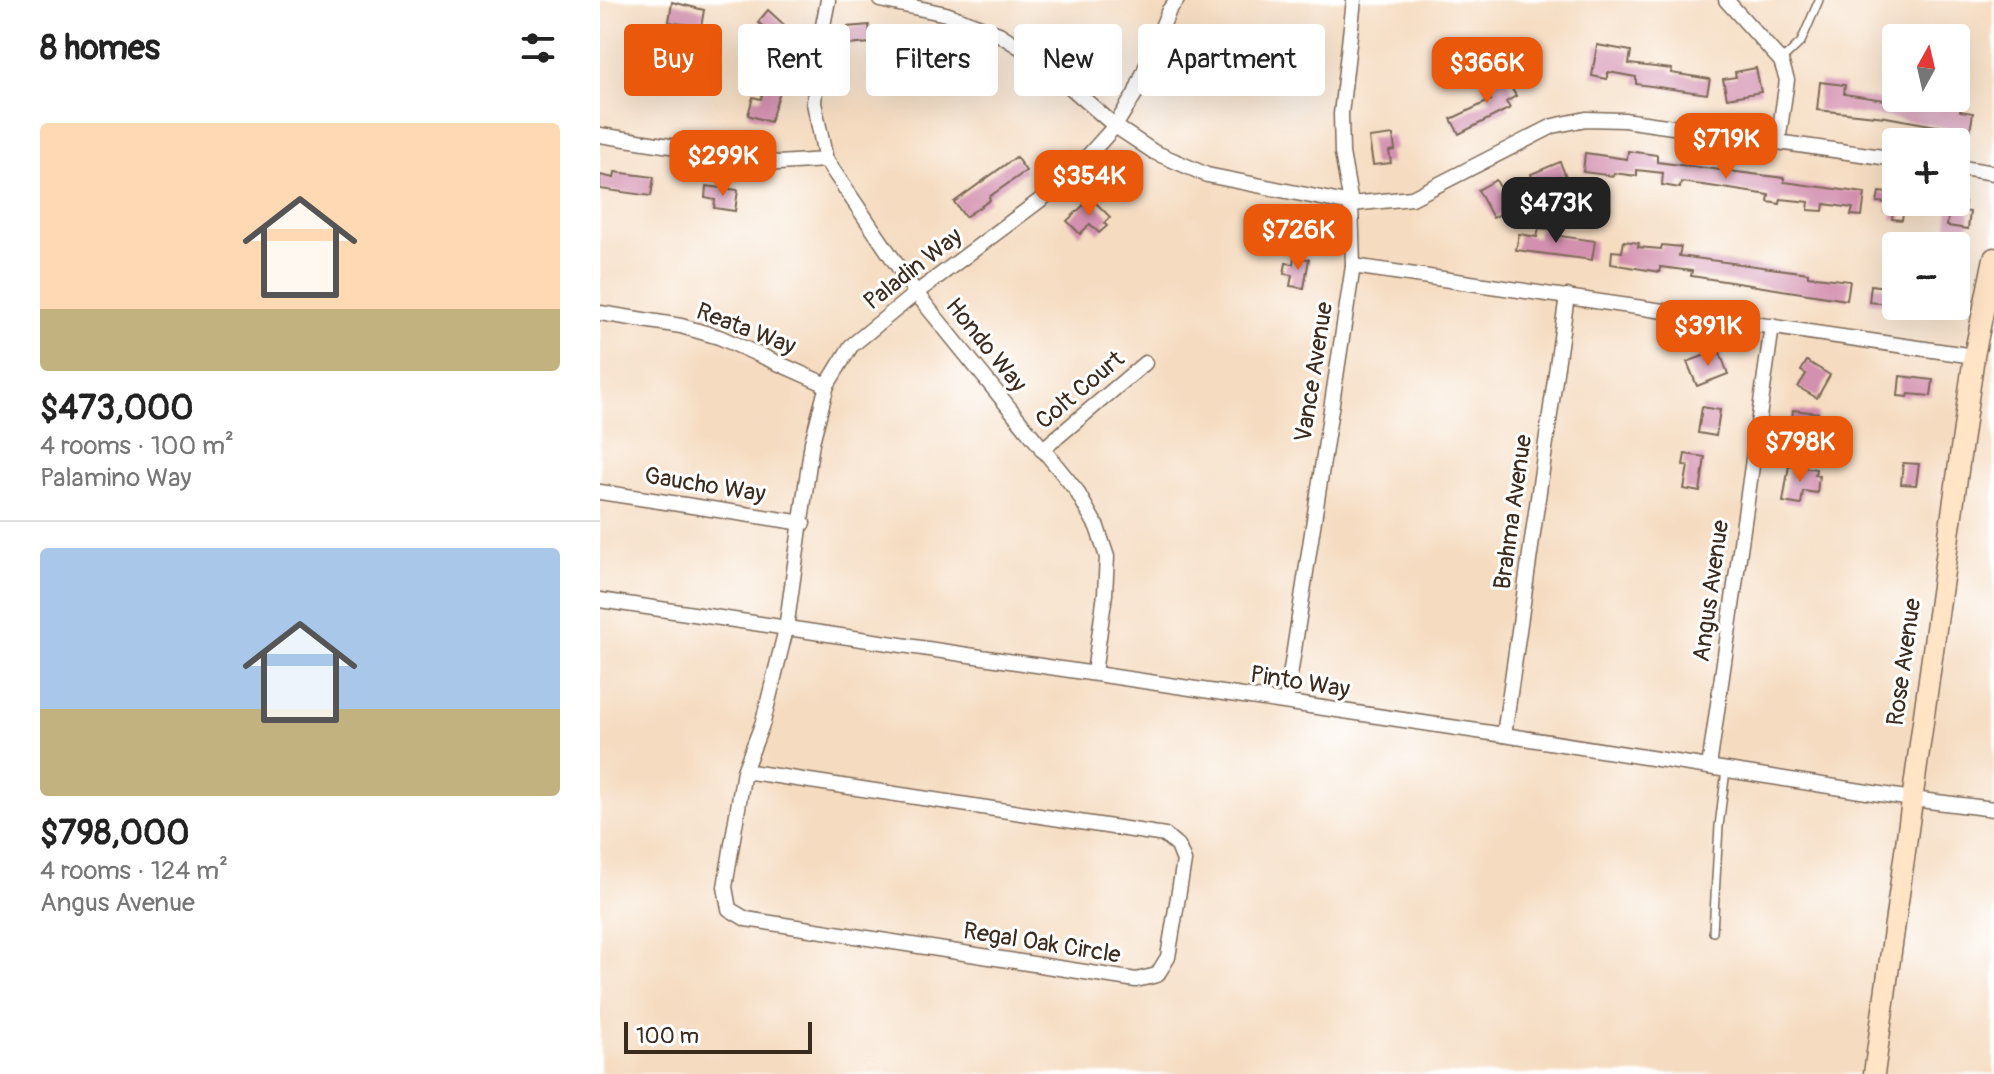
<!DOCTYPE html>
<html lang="en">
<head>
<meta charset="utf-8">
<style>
	body { margin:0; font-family:Pangolin,sans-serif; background:#f6f6f6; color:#222; height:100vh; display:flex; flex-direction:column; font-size:30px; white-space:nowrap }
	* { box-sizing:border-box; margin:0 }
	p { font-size:26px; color:#767676 }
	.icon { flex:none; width:44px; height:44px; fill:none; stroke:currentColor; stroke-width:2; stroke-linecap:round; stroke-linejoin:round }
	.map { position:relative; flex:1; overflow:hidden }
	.details { display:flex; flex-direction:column; background:#fff; width:600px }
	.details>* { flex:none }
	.hud { position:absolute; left:24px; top:24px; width:760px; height:72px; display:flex; gap:16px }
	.needle { width:52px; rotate:8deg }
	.buttons { position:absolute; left:1282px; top:24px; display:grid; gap:16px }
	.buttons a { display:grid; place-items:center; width:88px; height:88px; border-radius:8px; background:#fff; box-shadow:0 8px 32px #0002; font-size:40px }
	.scale { position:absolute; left:24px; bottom:20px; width:188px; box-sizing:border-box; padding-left:8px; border:4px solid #3b2a1e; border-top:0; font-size:22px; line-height:28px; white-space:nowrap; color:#3b2a1e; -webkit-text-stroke:6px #fff; paint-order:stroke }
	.price { position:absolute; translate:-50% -68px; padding:0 18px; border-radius:16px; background:#ea580c; color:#fff; font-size:26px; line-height:52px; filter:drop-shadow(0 2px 4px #0008) }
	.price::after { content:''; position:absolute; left:50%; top:48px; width:24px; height:18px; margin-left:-12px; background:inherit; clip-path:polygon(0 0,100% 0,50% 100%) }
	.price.on { background:#222; color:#fff }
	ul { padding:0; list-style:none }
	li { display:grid; align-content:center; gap:16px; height:424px; padding:0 40px }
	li+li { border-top:2px solid #e0e0e0 }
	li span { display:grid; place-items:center; height:248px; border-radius:8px; color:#555 }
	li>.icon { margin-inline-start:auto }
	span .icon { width:144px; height:144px; fill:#fffc; stroke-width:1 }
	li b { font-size:34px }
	h2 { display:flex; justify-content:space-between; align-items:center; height:96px; padding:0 40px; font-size:34px }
	.chip { padding:0 28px; border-radius:8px; background:#fff; box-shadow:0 8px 32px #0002; font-size:28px; line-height:72px }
	.chip.on { background:#ea580c; color:#fff }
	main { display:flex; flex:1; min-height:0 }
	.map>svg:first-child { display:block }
	.building { fill:#d390af }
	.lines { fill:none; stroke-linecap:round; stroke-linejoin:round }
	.lane-casing { stroke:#7c6857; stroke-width:10 }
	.street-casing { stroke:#7c6857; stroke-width:17 }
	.secondary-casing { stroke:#7c6857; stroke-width:23 }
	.lane { stroke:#fff; stroke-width:7 }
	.street { stroke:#fff; stroke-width:14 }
	.secondary { stroke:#ffe4c6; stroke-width:20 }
	.labels { text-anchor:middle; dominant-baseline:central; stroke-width:6; stroke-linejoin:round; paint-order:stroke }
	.street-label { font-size:24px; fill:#3b2a1e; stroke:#fff }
</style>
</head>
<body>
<main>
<section class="details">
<h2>8 homes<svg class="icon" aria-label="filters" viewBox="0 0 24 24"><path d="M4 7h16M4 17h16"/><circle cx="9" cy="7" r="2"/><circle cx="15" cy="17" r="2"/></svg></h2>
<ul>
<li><span style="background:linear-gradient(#ffd9b3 75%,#c2b280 0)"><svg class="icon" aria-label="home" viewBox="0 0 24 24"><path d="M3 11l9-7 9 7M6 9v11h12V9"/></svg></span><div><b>$473,000</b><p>4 rooms · 100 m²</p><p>Palamino Way</p></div></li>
<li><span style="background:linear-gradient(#a9c7e8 65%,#c2b280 0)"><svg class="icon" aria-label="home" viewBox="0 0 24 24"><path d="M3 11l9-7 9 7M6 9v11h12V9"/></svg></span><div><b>$798,000</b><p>4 rooms · 124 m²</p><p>Angus Avenue</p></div></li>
</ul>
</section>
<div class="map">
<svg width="1394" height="1074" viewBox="0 0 1394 1074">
	<rect width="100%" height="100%" fill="#fff"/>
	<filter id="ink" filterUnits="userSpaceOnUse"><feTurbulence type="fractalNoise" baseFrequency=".0125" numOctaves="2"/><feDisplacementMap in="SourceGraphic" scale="16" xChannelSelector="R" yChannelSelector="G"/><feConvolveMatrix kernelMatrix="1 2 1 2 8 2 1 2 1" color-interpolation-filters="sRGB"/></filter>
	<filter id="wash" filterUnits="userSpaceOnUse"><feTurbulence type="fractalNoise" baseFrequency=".006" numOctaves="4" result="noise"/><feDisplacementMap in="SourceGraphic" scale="32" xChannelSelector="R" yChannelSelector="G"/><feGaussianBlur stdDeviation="1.8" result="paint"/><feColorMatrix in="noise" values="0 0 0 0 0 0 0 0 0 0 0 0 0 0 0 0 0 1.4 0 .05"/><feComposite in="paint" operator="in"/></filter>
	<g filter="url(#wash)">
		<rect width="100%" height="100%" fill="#f5dcc1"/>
		<g id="blocks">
			<g class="building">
				<polygon points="72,2 104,10 101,27 69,22"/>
				<polygon points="168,10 194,34 183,45 179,41 167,54 157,45 169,32 158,22"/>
				<polygon points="269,25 271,43 247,45 246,27"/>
				<polygon points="692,38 710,40 707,72 688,69"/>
				<polygon points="997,45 1031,51 1029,64 1072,69 1071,73 1110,79 1107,94 1036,84 1036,77 1008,72 1007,79 992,76"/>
				<polygon points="1156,68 1161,92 1127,98 1123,79 1136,77 1135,72"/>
				<polygon points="903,73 916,96 906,102 910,108 859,134 851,119 891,100 882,85"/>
				<polygon points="1220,82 1245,85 1244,94 1318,105 1319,100 1344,104 1345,99 1361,102 1360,111 1373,113 1370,132 1286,117 1217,110"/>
				<polygon points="166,85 181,89 170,122 148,115 153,97 161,99"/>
				<polygon points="793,135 795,150 789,151 791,163 773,165 769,138"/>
				<polygon points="1028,151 1057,155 1057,162 1184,178 1184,182 1265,193 1262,216 1251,215 1253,208 1224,204 1223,211 1208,210 1209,202 1181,199 1180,204 1168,202 1169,195 1110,186 1081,182 1080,188 1062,185 1063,173 1037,170 1037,176 1014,173 1013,176 983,172 985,153 1027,159"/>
				<polygon points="416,157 426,171 389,197 390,200 365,217 354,202"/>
				<polygon points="960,162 967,179 893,218 878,190 896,180 903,193 932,177 931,174"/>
				<polygon points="15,172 54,177 51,196 0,189 0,175 14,178"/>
				<polygon points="106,186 138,190 135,211 114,208 115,200 105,198"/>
				<polygon points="1279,192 1296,194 1296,202 1305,202 1302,220 1292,219 1293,212 1287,211 1288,203 1277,202"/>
				<polygon points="491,198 510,217 504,223 507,226 499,233 490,224 480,234 467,221"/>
				<polygon points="1350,202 1365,202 1364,211 1370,212 1368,229 1347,226"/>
				<polygon points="939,228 953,230 953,235 995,241 992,260 916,250 919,234 937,237"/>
				<polygon points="1024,241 1039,243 1038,247 1061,249 1062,245 1081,247 1079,256 1208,273 1208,276 1250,281 1247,300 1091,276 1092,271 1060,267 1060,272 1011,264 1012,251 1022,252"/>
				<polygon points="694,257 709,259 704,288 690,286 692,275 684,274 686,263 693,264"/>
				<polygon points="1271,285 1292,288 1290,304 1269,302"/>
				<polygon points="1119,350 1128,374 1097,386 1087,362"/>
				<polygon points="1207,361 1230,375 1217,398 1198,387 1206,374 1201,371"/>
				<polygon points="1300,376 1333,380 1331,396 1309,394 1308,397 1298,396"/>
				<polygon points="1102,407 1120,410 1116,436 1098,433"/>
				<polygon points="1193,410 1218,413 1217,423 1208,422 1206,445 1189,443"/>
				<polygon points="1085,454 1105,457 1100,492 1084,489 1088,466 1083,465"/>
				<polygon points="1303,463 1319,464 1316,485 1301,484"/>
				<polygon points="1189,465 1216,469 1215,475 1219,476 1217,493 1203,491 1201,505 1183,502"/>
			</g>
		</g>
	</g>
	<g filter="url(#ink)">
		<use href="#blocks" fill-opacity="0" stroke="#7c6857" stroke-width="2"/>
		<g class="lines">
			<defs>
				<g id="lane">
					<polyline points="1181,61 1201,42 1219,0"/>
					<polyline points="1113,932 1119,826 1126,770"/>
				</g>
				<g id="street">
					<polyline points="228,0 218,51 214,103 226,160 316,293 476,490 497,527 507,557 505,594 494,673"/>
					<polyline points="280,0 346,14 399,34 437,58 515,126 554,152 607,175 751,204 812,198 953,126 986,119 1024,120 1296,159"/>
					<polyline points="1126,0 1181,61 1187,80 1178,142"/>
					<polyline points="0,135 178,163 226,160"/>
					<polyline points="1356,167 1394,173"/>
					<polyline points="753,266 1374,356"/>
					<polyline points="0,313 81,326 119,337 227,385"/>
					<polyline points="442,450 545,363"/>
					<polyline points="0,492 203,523"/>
					<polyline points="0,600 904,735 1312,799 1394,809"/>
					<polyline points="686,702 753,266 751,204 742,153 741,114 754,0"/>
					<polyline points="904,735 967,296"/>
					<polyline points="1109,767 1172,326"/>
					<polyline points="144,771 565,835 578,846 584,861 568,957 557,975 536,980 146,919 129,909 125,887 144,771 163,722 186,629 212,442 227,385 251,346 316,293 459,186 488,156 515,126 535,94 569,10 577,0"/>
				</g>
				<polyline id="secondary" points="1274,1074 1374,356 1394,258"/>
			</defs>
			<use href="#lane" class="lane-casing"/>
			<use href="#street" class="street-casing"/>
			<use href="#secondary" class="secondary-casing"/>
			<use href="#lane" class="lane"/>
			<use href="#street" class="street"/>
			<use href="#secondary" class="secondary"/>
		</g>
	</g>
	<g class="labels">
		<g class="street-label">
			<text transform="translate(313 269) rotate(-38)">Paladin Way</text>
			<text transform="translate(146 329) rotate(21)">Reata Way</text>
			<text transform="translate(386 345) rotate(51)">Hondo Way</text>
			<text transform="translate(714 372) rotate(-81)">Vance Avenue</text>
			<text transform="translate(480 390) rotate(-40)">Colt Court</text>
			<text transform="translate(105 485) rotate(9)">Gaucho Way</text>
			<text transform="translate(913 512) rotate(-82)">Brahma Avenue</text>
			<text transform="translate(1111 591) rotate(-82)">Angus Avenue</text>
			<text transform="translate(1304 662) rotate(-82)">Rose Avenue</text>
			<text transform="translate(700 682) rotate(9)">Pinto Way</text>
			<text transform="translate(442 943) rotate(9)">Regal Oak Circle</text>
		</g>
	</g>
</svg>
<div class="buttons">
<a><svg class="needle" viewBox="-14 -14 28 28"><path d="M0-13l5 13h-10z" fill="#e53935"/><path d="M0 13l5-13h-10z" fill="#767676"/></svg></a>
<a>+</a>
<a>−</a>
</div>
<div class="scale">100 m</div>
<b class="price" style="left:887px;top:105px">$366K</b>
<b class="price" style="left:1126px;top:181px">$719K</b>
<b class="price" style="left:123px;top:198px">$299K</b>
<b class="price" style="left:489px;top:218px">$354K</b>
<b class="price on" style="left:956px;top:245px">$473K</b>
<b class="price" style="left:698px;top:272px">$726K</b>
<b class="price" style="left:1108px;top:368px">$391K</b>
<b class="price" style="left:1200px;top:484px">$798K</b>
<div class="hud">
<a class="chip on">Buy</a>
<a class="chip">Rent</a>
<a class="chip">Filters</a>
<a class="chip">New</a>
<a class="chip">Apartment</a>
</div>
</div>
</main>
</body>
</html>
